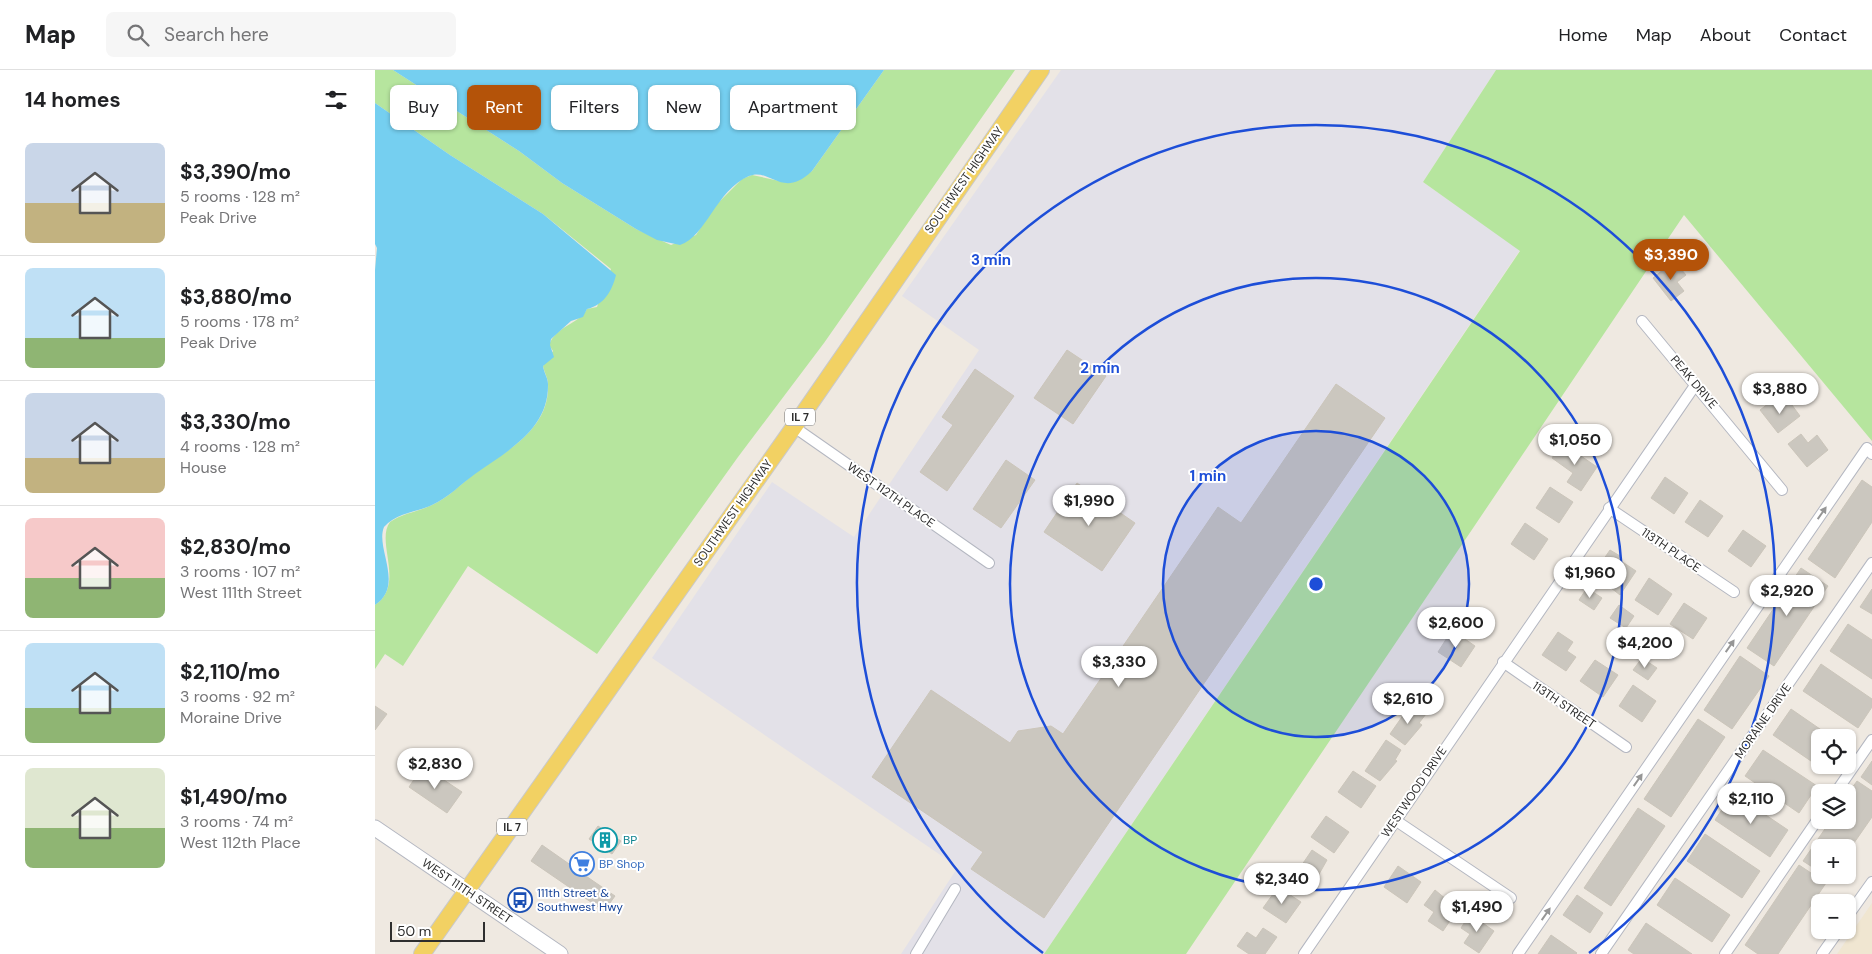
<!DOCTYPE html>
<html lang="en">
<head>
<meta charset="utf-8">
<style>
	body { margin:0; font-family:"DM Sans",sans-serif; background:#f6f6f6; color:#202124; height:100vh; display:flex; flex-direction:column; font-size:19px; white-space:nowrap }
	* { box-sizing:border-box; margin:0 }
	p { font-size:16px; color:#757577 }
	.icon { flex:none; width:28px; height:28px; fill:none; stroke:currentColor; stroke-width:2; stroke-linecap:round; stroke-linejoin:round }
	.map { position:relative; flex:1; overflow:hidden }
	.drawer { display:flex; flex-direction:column; background:#fff; width:375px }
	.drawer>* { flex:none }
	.banner { position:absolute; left:15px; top:15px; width:475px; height:45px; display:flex; gap:10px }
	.controls { position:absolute; left:1436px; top:659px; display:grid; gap:10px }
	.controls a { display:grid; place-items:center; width:45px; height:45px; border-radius:8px; background:#fff; box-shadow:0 1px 4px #0004; font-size:25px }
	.scale { position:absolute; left:15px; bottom:12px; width:95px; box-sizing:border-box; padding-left:5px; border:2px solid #2e2e2e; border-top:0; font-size:14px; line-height:18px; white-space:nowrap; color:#2e2e2e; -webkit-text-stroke:4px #fff; paint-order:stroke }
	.price { position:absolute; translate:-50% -42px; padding:0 11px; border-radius:18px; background:#fff; color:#222; font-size:16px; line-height:32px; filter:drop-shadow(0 1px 2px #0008) }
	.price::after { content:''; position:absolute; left:50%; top:30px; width:15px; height:11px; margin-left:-8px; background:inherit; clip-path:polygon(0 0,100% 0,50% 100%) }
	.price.selected { background:#b45309; color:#fff }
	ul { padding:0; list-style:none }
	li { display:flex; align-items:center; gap:15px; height:125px; padding:0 25px }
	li+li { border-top:1px solid #e0e0e0 }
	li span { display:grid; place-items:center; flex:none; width:140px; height:100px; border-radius:8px; color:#555 }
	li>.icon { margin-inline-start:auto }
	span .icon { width:60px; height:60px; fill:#fffc; stroke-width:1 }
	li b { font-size:21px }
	h2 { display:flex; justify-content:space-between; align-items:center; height:60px; padding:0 25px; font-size:21px }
	.tag { padding:0 18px; border-radius:8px; background:#fff; box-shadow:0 1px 4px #0004; font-size:18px; line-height:45px }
	.tag.selected { background:#b45309; color:#fff }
	header { display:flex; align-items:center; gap:30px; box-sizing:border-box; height:70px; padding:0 25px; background:#fff; border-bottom:1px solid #e0e0e0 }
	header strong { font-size:24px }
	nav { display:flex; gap:28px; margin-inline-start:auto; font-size:18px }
	.search { width:350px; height:45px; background:#f6f6f6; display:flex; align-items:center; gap:12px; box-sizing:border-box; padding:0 18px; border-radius:8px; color:#757577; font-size:19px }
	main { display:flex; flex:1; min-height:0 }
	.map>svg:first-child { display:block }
	.industrial { fill:#e3e1e8 }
	.education { fill:#f0e6d1 }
	.green { fill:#b6e59e }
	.water { fill:#75cff0 }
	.building { fill:#cbc7bf; stroke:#cbc5ba }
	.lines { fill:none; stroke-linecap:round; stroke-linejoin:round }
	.minor-casing { stroke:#b4b7c1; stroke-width:12 }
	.secondary-casing { stroke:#b4b7c1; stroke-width:17 }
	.primary-casing { stroke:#c9c9c9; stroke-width:18 }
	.minor { stroke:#fff; stroke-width:10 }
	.secondary { stroke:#fff; stroke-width:15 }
	.primary { stroke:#f2d163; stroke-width:16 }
	.oneway { fill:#969696 }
	.ring { fill:none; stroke:#1d4ed8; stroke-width:2.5 }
	.labels { text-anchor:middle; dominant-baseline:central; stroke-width:4; stroke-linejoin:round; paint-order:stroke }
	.shield { fill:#fff; stroke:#6d6d6d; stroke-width:1 }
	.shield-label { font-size:11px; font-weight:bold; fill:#2e2e2e }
	.street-label { font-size:12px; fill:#2e2e2e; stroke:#fff }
	.culture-label { font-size:12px; fill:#0d838f; stroke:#fff; text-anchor:start }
	.shop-label { font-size:12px; fill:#366cbe; stroke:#fff; text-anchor:start }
	.transit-label { font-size:12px; fill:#164399; stroke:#fff; text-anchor:start }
	.centre { fill:#1d4ed8; stroke:#fff; stroke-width:2.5 }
	.ring-label { font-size:15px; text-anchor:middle; font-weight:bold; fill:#1d4ed8; stroke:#fff; stroke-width:4; stroke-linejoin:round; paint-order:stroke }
</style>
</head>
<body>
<header>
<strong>Map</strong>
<div class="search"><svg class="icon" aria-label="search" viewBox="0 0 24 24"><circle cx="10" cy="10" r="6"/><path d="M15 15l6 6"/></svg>Search here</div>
<nav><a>Home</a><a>Map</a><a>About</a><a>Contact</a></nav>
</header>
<main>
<section class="drawer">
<h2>14 homes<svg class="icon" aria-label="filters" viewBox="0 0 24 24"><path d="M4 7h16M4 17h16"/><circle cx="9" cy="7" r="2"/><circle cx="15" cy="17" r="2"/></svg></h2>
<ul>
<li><span style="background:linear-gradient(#c9d6e8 60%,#c2b280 0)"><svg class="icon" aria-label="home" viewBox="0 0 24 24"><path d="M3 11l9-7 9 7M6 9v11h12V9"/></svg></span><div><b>$3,390/mo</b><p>5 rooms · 128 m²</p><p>Peak Drive</p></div></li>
<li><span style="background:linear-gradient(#bfe0f5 70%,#8fb573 0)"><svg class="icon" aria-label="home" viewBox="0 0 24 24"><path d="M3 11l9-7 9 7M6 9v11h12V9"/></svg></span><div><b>$3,880/mo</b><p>5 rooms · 178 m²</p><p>Peak Drive</p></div></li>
<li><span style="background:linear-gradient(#c9d6e8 65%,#c2b280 0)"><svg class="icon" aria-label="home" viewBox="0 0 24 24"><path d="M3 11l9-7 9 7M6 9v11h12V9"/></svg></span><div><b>$3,330/mo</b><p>4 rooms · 128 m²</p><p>House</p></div></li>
<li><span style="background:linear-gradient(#f6c9c9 60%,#8fb573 0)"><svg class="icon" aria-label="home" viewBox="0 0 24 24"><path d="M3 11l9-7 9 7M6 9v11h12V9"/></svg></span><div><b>$2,830/mo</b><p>3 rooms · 107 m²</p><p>West 111th Street</p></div></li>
<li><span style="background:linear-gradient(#bfe0f5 65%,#8fb573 0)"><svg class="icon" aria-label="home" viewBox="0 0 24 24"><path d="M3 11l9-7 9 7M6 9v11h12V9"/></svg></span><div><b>$2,110/mo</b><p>3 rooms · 92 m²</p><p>Moraine Drive</p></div></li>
<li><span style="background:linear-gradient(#dfe7d0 60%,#8fb573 0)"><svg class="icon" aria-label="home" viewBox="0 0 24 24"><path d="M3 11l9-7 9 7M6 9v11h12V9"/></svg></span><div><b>$1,490/mo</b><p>3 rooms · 74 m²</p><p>West 112th Place</p></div></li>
</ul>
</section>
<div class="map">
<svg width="1497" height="884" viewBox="0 0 1497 884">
	<rect width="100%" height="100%" fill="#efe9e1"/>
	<polygon class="industrial" points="686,0 1121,0 1048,112 1145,180 669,884 526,884 583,797 277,588 397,412 479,467 604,280 527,226"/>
	<polygon class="education" points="1497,833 1497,884 1462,884"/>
	<g class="green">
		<path d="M0 0H18L144 81 187 113 261 159 296 175 321 165 339 137 367 109 377 105 414 113 437 101 509 0H640L449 273 363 387 222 584 93 496 28 596 10 584 0 599V535C31 514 0 472 15 452 28 443 43 442 57 435 73 428 86 414 100 403 132 381 175 359 173 314 173 308 169 302 168 296L178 281 174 275C181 256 204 254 212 239L222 237 236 199 168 144 75 85 0 33Z"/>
		<polygon points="1121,0 1497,0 1497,371 1309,145 811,884 669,884 1145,181 1048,112"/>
	</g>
	<g class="water">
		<path d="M18 0H509L437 101C407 130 395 97 374 106 341 120 331 167 305 175L282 170 261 159 187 113 144 81Z"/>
		<path d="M0 33 75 85 168 144 241 205C237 221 229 235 212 239L208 247 196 251 176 269 175 275 179 287 168 296C169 303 173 308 173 314 174 360 132 381 100 404 86 414 73 428 57 435 42 442 21 443 9 457 0 478 30 515 0 535V200L2 178 0 174Z"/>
	</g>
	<g class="building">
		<polygon points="1299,191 1311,205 1302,212 1309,221 1296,231 1278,208"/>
		<polygon points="692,280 731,306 698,354 659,328"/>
		<polygon points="600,299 639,326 572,421 545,402 578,355 567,347"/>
		<polygon points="961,314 1010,348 669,848 596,799 608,782 497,707 556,620 635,673 643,661 676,656 688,664 843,437 866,453"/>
		<polygon points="1398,330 1405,339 1414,331 1425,346 1403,363 1385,340"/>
		<polygon points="1426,364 1433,373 1442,365 1453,380 1432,397 1413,374"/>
		<polygon points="1187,373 1222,397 1206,421 1192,412 1198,403 1177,388"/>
		<polygon points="631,390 660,410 626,458 598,439"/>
		<polygon points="1290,407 1313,423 1299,444 1276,428"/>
		<polygon points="1487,410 1497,417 1497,452 1460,508 1433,489"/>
		<polygon points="702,413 760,453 727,501 669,462"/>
		<polygon points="1175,417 1198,432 1184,453 1161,438"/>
		<polygon points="1325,430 1348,446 1333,467 1310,452"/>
		<polygon points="1150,453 1173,469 1159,490 1136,474"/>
		<polygon points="1368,460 1391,476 1376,497 1353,481"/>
		<polygon points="1235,480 1245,486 1243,489 1261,501 1245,525 1231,514 1237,505 1224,496"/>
		<polygon points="1426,498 1453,516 1399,596 1372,578"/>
		<polygon points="1274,508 1297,524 1283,545 1260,530"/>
		<polygon points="1212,518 1227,528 1219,540 1204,530"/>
		<polygon points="1497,519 1497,544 1485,537"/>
		<polygon points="1309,533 1332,548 1318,569 1295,554"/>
		<polygon points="1244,535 1259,546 1251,558 1235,548"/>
		<polygon points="1473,554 1497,570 1497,609 1455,581"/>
		<polygon points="1077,560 1100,576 1086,597 1063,582"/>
		<polygon points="1183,562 1198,572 1192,581 1201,587 1191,601 1167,585"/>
		<polygon points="1283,564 1298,574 1290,586 1274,576"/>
		<polygon points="1365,586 1394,606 1357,659 1329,640"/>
		<polygon points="1267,588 1282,598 1273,610 1258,600"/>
		<polygon points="1220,590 1243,605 1228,627 1205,611"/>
		<polygon points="1446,594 1497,629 1497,637 1483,658 1428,621"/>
		<polygon points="1258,615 1281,631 1267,652 1244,636"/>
		<polygon points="1036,634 1051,644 1044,653 1047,655 1030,675 1015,664"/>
		<polygon points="0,636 12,644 0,660"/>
		<polygon points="1416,639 1458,668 1445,668 1445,695 1457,695 1452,702 1398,665"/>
		<polygon points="1323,649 1350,667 1296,747 1269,729"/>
		<polygon points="1011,670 1026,680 1020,690 1022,691 1005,711 990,701"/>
		<polygon points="1388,680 1442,716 1424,743 1370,706"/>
		<polygon points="1497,691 1497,715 1486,707"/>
		<polygon points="48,696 87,722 72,743 34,717"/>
		<polygon points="978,701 1001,716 986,738 963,722"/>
		<polygon points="1482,711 1497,721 1497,747 1472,783 1472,778 1445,778 1445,802 1428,791 1456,750 1472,750 1472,725"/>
		<polygon points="1358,723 1413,760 1395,787 1340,750"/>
		<polygon points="1263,738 1290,756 1236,836 1209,818"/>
		<polygon points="951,746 974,762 959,783 936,767"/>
		<polygon points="223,756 246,771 237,784 214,769"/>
		<polygon points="1330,764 1385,801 1367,828 1312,791"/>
		<polygon points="167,775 197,796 203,786 215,794 208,804 240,826 229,841 156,791"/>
		<polygon points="937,780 952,790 939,813 937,811 931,821 916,811"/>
		<polygon points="1424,795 1451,813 1403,884 1383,884 1370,875"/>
		<polygon points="1023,796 1046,812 1032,833 1009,817"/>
		<polygon points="1300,808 1355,845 1337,872 1282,835"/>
		<polygon points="903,817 926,832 911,853 888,838"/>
		<polygon points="1060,820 1083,839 1068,861 1053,851 1059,842 1049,835"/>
		<polygon points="1202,825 1228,843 1215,863 1188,845"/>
		<polygon points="1095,844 1119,861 1104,883 1089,873 1095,864 1086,858"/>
		<polygon points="1271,853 1317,884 1259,884 1253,880"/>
		<polygon points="888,858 902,867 890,884 874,884 862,876 872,862 881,868"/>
		<polygon points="1176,865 1202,883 1201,884 1163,884"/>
	</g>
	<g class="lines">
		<defs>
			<g id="minor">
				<polyline points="1267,251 1407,420"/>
				<polyline points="419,357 614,493"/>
				<polyline points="1234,438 1359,522"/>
				<polyline points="1128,592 1251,677"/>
				<polyline points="1461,722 1497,670"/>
				<polyline points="1020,750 1136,828"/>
				<polyline points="1472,847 1497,812"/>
				<polyline points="541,884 580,819"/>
				<polyline points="929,884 1321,314"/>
				<polyline points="1143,884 1492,378 1497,384"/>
				<polyline points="1226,884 1497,493"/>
				<polyline points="1350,884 1445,746"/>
				<polyline points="1447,884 1464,860"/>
			</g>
			<polyline id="secondary" points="0,758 185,884"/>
			<polyline id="primary" points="47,884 419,357 666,0"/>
		</defs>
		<use href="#minor" class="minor-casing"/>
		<use href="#secondary" class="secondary-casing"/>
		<use href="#primary" class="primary-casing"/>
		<use href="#minor" class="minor"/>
		<use href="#secondary" class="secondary"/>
		<use href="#primary" class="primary"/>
	</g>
	<defs><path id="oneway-solid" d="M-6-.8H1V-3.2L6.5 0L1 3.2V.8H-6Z" transform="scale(1.25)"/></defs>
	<g class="oneway">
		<use href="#oneway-solid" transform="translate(1447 443) rotate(-55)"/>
		<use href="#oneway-solid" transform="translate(1355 576) rotate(-55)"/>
		<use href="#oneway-solid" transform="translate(1263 710) rotate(-55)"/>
		<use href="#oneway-solid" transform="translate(1171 844) rotate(-55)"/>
	</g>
	<circle cx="941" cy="514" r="153" fill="#1d4ed8" fill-opacity=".12"/>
	<g class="ring">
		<circle cx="941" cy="514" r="153"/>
		<circle cx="941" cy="514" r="306"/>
		<path d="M668 883A459 459 0 1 1 1214 883"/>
	</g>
	<defs>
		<symbol id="building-ring" viewBox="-11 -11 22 22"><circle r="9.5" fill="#fff" stroke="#0f9aa8" stroke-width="1.5"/><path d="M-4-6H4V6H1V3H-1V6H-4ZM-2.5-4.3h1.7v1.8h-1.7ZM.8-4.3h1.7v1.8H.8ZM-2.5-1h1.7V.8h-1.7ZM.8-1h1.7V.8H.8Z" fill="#0f9aa8"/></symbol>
		<symbol id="supermarket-ring" viewBox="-11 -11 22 22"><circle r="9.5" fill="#fff" stroke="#3f7fe0" stroke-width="1.5"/><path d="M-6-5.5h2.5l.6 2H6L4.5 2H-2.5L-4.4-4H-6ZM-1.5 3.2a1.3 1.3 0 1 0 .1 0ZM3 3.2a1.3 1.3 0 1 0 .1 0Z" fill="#3f7fe0"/></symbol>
		<symbol id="bus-ring" viewBox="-11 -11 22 22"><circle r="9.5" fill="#fff" stroke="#1a4fb4" stroke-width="1.5"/><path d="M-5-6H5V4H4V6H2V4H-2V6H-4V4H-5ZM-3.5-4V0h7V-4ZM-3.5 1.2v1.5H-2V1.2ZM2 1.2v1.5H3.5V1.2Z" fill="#1a4fb4"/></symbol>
	</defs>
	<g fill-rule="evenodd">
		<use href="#building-ring" x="216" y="756" width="28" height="28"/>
		<use href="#supermarket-ring" x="193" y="780" width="28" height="28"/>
		<use href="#bus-ring" x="131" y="816" width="28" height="28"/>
	</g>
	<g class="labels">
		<g class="shield">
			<rect x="410" y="338.5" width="30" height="17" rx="4"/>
			<rect x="122" y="748.5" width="30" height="17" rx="4"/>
		</g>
		<g class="shield-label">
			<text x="425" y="347">IL 7</text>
			<text x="137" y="757">IL 7</text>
		</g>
		<g class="street-label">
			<text transform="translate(589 110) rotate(-55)">SOUTHWEST HIGHWAY</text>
			<text transform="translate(1319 312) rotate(50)">PEAK DRIVE</text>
			<text transform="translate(516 425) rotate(35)">WEST 112TH PLACE</text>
			<text transform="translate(358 443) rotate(-55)">SOUTHWEST HIGHWAY</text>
			<text transform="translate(1296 480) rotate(34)">113TH PLACE</text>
			<text transform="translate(1189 635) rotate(34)">113TH STREET</text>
			<text transform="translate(1388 651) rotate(-55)">MORAINE DRIVE</text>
			<text transform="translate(1039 722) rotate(-56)">WESTWOOD DRIVE</text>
			<text transform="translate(92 821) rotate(34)">WEST 111TH STREET</text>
		</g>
		<g class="culture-label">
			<text x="248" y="770">BP</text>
		</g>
		<g class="shop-label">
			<text x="224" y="794">BP Shop</text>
		</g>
		<g class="transit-label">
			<text x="162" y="823">111th Street &amp;<tspan x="162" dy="14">Southwest Hwy</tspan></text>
		</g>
	</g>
	<circle cx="941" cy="514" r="8" class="centre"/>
	<g class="ring-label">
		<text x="616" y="195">3 min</text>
		<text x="725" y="303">2 min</text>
		<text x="833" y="411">1 min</text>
	</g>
</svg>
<div class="controls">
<a><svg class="icon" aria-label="locate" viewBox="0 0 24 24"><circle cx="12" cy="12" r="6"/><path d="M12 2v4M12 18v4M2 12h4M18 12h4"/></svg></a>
<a><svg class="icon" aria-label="layers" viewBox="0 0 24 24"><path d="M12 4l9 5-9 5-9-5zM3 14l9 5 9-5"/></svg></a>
<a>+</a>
<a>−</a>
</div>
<div class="scale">50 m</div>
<b class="price selected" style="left:1296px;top:211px">$3,390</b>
<b class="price" style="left:1405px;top:345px">$3,880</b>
<b class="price" style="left:1200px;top:396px">$1,050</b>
<b class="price" style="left:714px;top:457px">$1,990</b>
<b class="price" style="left:1215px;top:529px">$1,960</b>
<b class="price" style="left:1412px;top:547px">$2,920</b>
<b class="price" style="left:1081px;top:579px">$2,600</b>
<b class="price" style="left:1270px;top:599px">$4,200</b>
<b class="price" style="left:744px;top:618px">$3,330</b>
<b class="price" style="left:1033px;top:655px">$2,610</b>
<b class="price" style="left:60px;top:720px">$2,830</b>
<b class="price" style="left:1376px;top:755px">$2,110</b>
<b class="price" style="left:907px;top:835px">$2,340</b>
<b class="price" style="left:1102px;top:863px">$1,490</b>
<div class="banner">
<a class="tag">Buy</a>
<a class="tag selected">Rent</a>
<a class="tag">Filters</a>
<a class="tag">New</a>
<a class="tag">Apartment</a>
</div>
</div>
</main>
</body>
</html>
